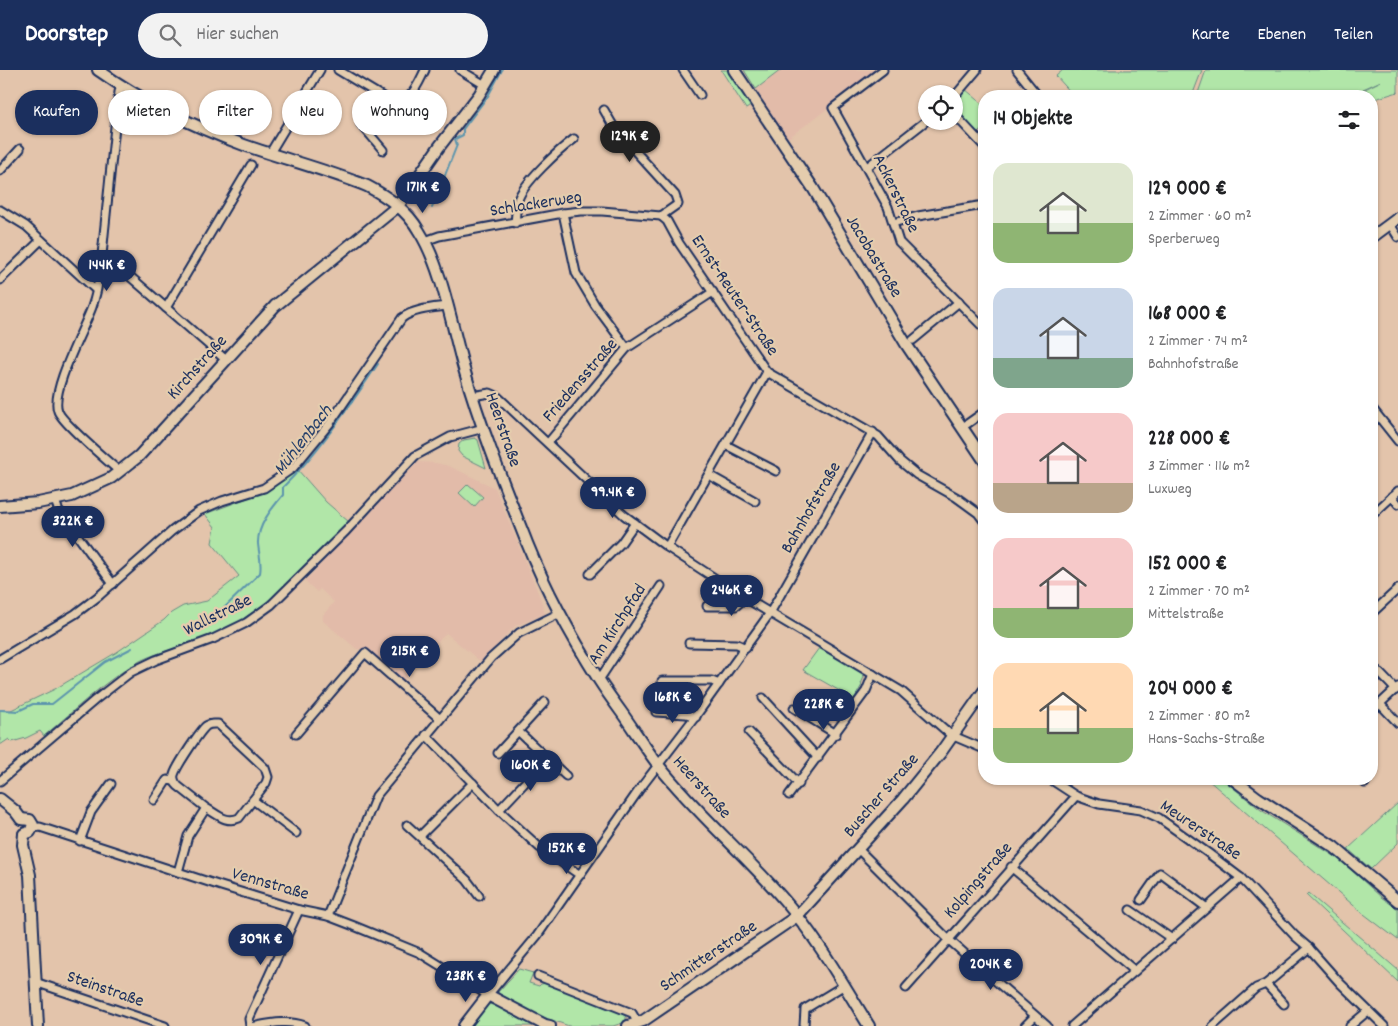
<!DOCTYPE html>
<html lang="de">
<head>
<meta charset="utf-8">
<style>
	body { margin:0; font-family:Dekko,sans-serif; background:#f2f2f2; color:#202124; height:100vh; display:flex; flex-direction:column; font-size:19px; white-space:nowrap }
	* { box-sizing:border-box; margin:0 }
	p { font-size:16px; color:#757577 }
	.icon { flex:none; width:28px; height:28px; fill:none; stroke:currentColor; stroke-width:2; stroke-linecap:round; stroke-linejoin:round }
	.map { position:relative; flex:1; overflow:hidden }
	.sheet { position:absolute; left:978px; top:20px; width:400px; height:695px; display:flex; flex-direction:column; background:#fff; border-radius:20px; box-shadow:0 1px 4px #0004 }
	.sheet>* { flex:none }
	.guide { position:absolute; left:15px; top:20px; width:475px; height:45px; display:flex; gap:10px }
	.controls { position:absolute; left:918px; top:15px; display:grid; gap:10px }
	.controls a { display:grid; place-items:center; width:45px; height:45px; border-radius:50%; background:#fff; box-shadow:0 1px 4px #0004; font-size:25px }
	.price { position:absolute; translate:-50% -42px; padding:0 11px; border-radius:18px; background:#1b2f5e; color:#fff; font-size:16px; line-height:32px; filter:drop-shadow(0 1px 2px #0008) }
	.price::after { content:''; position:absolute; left:50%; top:30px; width:15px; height:11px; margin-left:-8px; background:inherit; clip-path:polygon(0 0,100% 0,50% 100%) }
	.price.selected { background:#222; color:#fff }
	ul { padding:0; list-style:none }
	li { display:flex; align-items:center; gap:15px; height:125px; padding:0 15px }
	li span { display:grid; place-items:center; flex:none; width:140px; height:100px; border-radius:15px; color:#555 }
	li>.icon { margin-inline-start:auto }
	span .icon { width:60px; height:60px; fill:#fffc; stroke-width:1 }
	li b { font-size:21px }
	h2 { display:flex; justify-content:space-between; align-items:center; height:60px; padding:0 15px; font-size:21px }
	.pill { padding:0 18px; border-radius:22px; background:#fff; box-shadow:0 1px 4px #0004; font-size:18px; line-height:45px }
	.pill.selected { background:#1b2f5e; color:#fff }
	header { display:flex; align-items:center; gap:30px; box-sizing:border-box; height:70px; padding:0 25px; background:#1b2f5e; color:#fff }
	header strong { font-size:24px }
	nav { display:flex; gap:28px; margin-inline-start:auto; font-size:18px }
	.search { width:350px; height:45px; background:#f2f2f2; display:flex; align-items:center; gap:12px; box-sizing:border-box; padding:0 18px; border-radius:28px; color:#757577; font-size:19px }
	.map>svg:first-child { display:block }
	.built { fill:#e2bba9 }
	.green { fill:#b1e6a8; stroke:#668a83 }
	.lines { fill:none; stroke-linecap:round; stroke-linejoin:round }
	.stream { stroke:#5c95ad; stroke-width:2 }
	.street-casing { stroke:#1b2f5e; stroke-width:11 }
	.secondary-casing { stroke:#1b2f5e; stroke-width:14 }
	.street { stroke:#e4ccad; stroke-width:7 }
	.secondary { stroke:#e4ccad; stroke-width:10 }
	.labels { text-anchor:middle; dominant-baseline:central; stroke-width:4.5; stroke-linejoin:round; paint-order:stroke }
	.street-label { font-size:18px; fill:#1b2f5e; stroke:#e4ccad }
	.water-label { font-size:19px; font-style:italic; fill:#26406b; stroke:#e4ccad }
</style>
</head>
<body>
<header>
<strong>Doorstep</strong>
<div class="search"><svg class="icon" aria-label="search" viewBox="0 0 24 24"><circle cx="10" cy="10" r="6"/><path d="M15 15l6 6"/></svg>Hier suchen</div>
<nav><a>Karte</a><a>Ebenen</a><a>Teilen</a></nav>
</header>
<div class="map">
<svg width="1398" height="956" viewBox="0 0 1398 956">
	<rect width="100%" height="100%" fill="#e3c4ab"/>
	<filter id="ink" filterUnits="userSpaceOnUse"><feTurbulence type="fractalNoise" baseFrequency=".02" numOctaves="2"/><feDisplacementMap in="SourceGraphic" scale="10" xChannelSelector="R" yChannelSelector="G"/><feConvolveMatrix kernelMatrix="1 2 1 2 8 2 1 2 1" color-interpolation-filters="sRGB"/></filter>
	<g filter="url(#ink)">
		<g class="built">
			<polygon points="781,0 879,0 787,69 756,19"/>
			<polygon points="418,392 436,393 449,396 495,418 541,530 545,544 515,556 481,592 446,563 402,612 363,580 357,579 323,551 323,545 334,532 320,519 317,522 305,511 398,412"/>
		</g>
		<g class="green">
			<polygon points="721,0 728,0 752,35 746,39"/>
			<polygon points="744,0 781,0 756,19"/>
			<polygon points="1063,0 1202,0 1192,26 1074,26 1056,6"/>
			<polygon points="1206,0 1398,0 1398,22 1375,29 1365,19 1381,11 1363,19 1370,26 1197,26"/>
			<polygon points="965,19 984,35 984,60 977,62 954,37 954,32"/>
			<polygon points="475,368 478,370 486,398 462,386 458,381 459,374 464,370"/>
			<path d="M297 399 326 432 349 452 294 506 293 510C266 533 242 553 209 568 187 577 161 580 140 591 105 610 75 640 44 666L40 661 26 668 12 672 9 669 0 675V640H11L55 619 117 582 164 550 171 543 183 536 207 531 239 506 212 473 215 457 205 444 261 423 274 417Z"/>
			<polygon points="468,414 483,427 474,437 459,423"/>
			<polygon points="819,578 863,603 864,607 861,614 862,615 854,629 803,600"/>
			<polygon points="1207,709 1222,709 1261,740 1339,789 1381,827 1398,839 1398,870 1360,841"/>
			<polygon points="1398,733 1398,773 1371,799 1348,779"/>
			<polygon points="1308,823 1398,900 1398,912 1306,825"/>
			<path d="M519 899 533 903 529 913 539 916 541 914 547 913C568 921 611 932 626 947V952L613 956H569L526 941 501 926 498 922Z"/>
			<polygon points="485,933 497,936 543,956 469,956"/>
		</g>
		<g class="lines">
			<g class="stream">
				<polyline points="432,138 457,75 455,69 463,65 463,59 488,26 502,0"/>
				<path d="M220 542 260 503C262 493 259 484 258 474 257 456 272 438 283 425V417C320 381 349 336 378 294"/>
				<polyline points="0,640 18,641 33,634 52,634 105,592 132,578"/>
			</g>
			<defs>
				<g id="street">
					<path d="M338 0 388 30C410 37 417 16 425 0"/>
					<polyline points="460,0 485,15"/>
					<polyline points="683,0 700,25"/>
					<polyline points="883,0 833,38 888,137 899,172 984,258"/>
					<polyline points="1017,0 1038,26"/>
					<polyline points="377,24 361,54 383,80"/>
					<polyline points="954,27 977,0"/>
					<polyline points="954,44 984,76"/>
					<polyline points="270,83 320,0"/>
					<polyline points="867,97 926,51"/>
					<polyline points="0,101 20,79"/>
					<polyline points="0,140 26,156 96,220"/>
					<polyline points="563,143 576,203 595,235 627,278"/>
					<polyline points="661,146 667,151 679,173 767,302 878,366 900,391 917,405 956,427 978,443 984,451"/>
					<path d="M515 153C516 145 516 137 518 130 523 113 559 80 574 69"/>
					<polyline points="893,153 918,146 984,135"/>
					<polyline points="1390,154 1398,167"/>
					<polyline points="425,171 439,166 563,143 581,141 602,141 661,146 678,134 675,125 615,59 604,40"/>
					<polyline points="102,187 111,190 226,290"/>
					<polyline points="0,210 41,170"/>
					<polyline points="166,238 251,95"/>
					<polyline points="913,270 959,232"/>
					<polyline points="472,326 490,323 497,326 624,445 667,477 745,528 901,621 951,665 984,679"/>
					<polyline points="1371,337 1398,371"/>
					<polyline points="967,354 984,342"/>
					<polyline points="548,373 627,278 713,222"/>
					<polyline points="726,375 776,401"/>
					<path d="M120 402C108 391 62 353 58 341 50 321 84 259 92 237 101 211 102 182 105 155 109 116 113 77 117 37L119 22 122 15"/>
					<polyline points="709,405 755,431"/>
					<polyline points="1392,426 1398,434"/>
					<polyline points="55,430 58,439 113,514"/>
					<polyline points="1371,446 1398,421"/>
					<polyline points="667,477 767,302"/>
					<polyline points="590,504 621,473 635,453"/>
					<polyline points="707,536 736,536 745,528"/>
					<polyline points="1371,544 1398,519"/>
					<polyline points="689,573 737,574 746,578"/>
					<path d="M0 589 75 544 100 525 172 461 199 441 222 431 264 418 293 398 330 353 402 248C414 239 432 238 447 236"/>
					<polyline points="1371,594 1396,620"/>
					<polyline points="599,610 661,516"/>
					<polyline points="662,611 712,611 719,614"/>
					<polyline points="763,628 818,688"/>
					<polyline points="1380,634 1398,653"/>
					<polyline points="794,638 836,664"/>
					<polyline points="656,642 686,644 696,647"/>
					<polyline points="1371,642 1398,617"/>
					<polyline points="519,662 566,706"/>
					<polyline points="749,662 799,714"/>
					<polyline points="296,664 365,583 440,649"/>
					<polyline points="426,665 499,740 539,777 580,805"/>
					<polyline points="498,683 545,632"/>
					<polyline points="1050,709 1076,726 1099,734 1141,740 1159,748 1208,783 1241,808 1295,866 1309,878 1340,913 1384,956"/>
					<polyline points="1361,709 1365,713"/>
					<polyline points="0,711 95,630 131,602 156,590 213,569 246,553 271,535 346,461 415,386 450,367 484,358"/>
					<polyline points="789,725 866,621 873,604"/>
					<polyline points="154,730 167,710 174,711"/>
					<polyline points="253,730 296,763"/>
					<polyline points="499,740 547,689"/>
					<polyline points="407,755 467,810 479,826"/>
					<polyline points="33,758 40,757 221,816 299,840 328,846 354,856 420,883 488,925 537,866 639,720 695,647 770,543 873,362"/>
					<polyline points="420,766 473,713"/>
					<polyline points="80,771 91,742 111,714"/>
					<polyline points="858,779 948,869 1047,956"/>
					<polyline points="1011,797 1135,901"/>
					<path d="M178 802 188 766 206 738 178 716C175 713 173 709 174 705 176 697 200 661 206 656 210 653 213 654 218 654L265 698 268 707 266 713 239 748C226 754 217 744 206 738"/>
					<polyline points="1141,830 1160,803 1207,838"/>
					<polyline points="1130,840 1172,869"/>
					<polyline points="328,846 376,726 491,588 519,563 560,543"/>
					<polyline points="538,906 632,943 638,953"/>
					<polyline points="35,912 165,956"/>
					<polyline points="1266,914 1284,934"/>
					<polyline points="906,918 1076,726"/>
					<polyline points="250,956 249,949 299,840"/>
					<path d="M256 956C273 953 289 950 305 956"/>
					<polyline points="804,956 805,939 843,916"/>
					<polyline points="1025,956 1035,946"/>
					<polyline points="1072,956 1241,808"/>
					<polyline points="1213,956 1256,918 1266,914 1309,878"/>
					<polyline points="1350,956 1368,941"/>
				</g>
				<g id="secondary">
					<path d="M98 0C142 31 192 56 244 75 284 89 327 100 367 116 388 127 407 140 419 161 442 197 452 257 464 299 481 358 504 415 527 473 546 520 571 566 599 610 606 621 614 632 622 643 634 660 646 679 659 696 697 744 745 784 785 831 818 869 843 914 869 956"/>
					<polyline points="734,0 813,118 906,274 984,390"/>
					<polyline points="1371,168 1398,148"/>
					<polyline points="0,436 38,433 72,426 111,408 139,386 275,236 398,136 439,77 479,25 494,0"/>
					<polyline points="1233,709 1258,728 1334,777 1398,831"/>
					<polyline points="0,729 15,741 21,749"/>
					<polyline points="21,749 30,750 33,755 30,762 24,764"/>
					<polyline points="24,764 23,775 30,805 38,956"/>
					<polyline points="464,956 488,925 545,955 550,956"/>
					<polyline points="628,956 643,951 797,846 903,729 941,682 984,621"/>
				</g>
			</defs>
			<use href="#street" class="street-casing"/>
			<use href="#secondary" class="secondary-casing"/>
			<use href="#street" class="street"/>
			<use href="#secondary" class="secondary"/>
		</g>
	</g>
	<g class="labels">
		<g class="street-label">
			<text transform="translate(895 124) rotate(64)">Ackerstraße</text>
			<text transform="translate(536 135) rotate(-9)">Schlackerweg</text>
			<text transform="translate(873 187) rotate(59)">Jacobastraße</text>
			<text transform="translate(734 226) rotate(56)">Ernst-Reuter-Straße</text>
			<text transform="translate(198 298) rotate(-48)">Kirchstraße</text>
			<text transform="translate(581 311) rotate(-49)">Friedensstraße</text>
			<text transform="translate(502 360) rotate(71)">Heerstraße</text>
			<text transform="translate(812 438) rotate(-60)">Bahnhofstraße</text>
			<text transform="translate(218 546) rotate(-26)">Wallstraße</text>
			<text transform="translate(618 555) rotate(-57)">Am Kirchpfad</text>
			<text transform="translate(701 718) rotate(48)">Heerstraße</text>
			<text transform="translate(882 726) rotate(-49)">Buscher Straße</text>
			<text transform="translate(1200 761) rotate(34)">Meurerstraße</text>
			<text transform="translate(979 811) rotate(-49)">Kolpingstraße</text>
			<text transform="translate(270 815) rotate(16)">Vennstraße</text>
			<text transform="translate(709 887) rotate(-34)">Schmitterstraße</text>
			<text transform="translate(105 920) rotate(19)">Steinstraße</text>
		</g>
		<g class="water-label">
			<text transform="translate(304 371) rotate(-52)">Mühlenbach</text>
		</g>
	</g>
</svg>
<div class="controls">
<a><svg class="icon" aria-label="locate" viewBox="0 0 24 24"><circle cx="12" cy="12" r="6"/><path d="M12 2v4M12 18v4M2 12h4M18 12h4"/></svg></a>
</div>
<b class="price selected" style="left:630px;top:93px">129K €</b>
<b class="price" style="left:423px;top:144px">171K €</b>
<b class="price" style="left:107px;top:222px">144K €</b>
<b class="price" style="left:613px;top:449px">99.4K €</b>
<b class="price" style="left:73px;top:478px">322K €</b>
<b class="price" style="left:732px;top:547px">246K €</b>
<b class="price" style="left:410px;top:608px">215K €</b>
<b class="price" style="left:673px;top:654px">168K €</b>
<b class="price" style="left:824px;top:661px">228K €</b>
<b class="price" style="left:531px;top:722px">160K €</b>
<b class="price" style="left:567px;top:805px">152K €</b>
<b class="price" style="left:261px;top:896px">309K €</b>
<b class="price" style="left:991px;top:921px">204K €</b>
<b class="price" style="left:466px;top:933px">238K €</b>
<div class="guide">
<a class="pill selected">Kaufen</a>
<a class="pill">Mieten</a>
<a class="pill">Filter</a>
<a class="pill">Neu</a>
<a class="pill">Wohnung</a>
</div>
<section class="sheet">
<h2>14 Objekte<svg class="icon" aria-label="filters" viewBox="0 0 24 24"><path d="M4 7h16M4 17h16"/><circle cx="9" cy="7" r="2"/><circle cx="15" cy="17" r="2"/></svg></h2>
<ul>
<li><span style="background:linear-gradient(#dfe7d0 60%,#8fb573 0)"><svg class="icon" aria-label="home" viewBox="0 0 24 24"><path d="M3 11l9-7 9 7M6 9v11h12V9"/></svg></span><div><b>129 000 €</b><p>2 Zimmer · 60 m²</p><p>Sperberweg</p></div></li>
<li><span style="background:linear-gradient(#c9d6e8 70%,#7fa58c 0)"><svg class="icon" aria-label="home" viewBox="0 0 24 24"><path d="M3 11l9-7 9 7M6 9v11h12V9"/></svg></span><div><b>168 000 €</b><p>2 Zimmer · 74 m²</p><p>Bahnhofstraße</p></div></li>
<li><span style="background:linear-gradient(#f6c9c9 70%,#b9a48a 0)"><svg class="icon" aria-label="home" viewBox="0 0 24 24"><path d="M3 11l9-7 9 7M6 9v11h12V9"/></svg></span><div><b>228 000 €</b><p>3 Zimmer · 116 m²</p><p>Luxweg</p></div></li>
<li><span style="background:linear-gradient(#f6c9c9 70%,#8fb573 0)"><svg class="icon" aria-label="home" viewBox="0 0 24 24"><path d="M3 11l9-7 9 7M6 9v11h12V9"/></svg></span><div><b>152 000 €</b><p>2 Zimmer · 70 m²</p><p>Mittelstraße</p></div></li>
<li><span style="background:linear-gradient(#ffd9b3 65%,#8fb573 0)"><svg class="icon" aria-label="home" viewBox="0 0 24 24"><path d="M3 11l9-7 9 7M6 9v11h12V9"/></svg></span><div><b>204 000 €</b><p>2 Zimmer · 80 m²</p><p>Hans-Sachs-Straße</p></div></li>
</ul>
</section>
</div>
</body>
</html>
